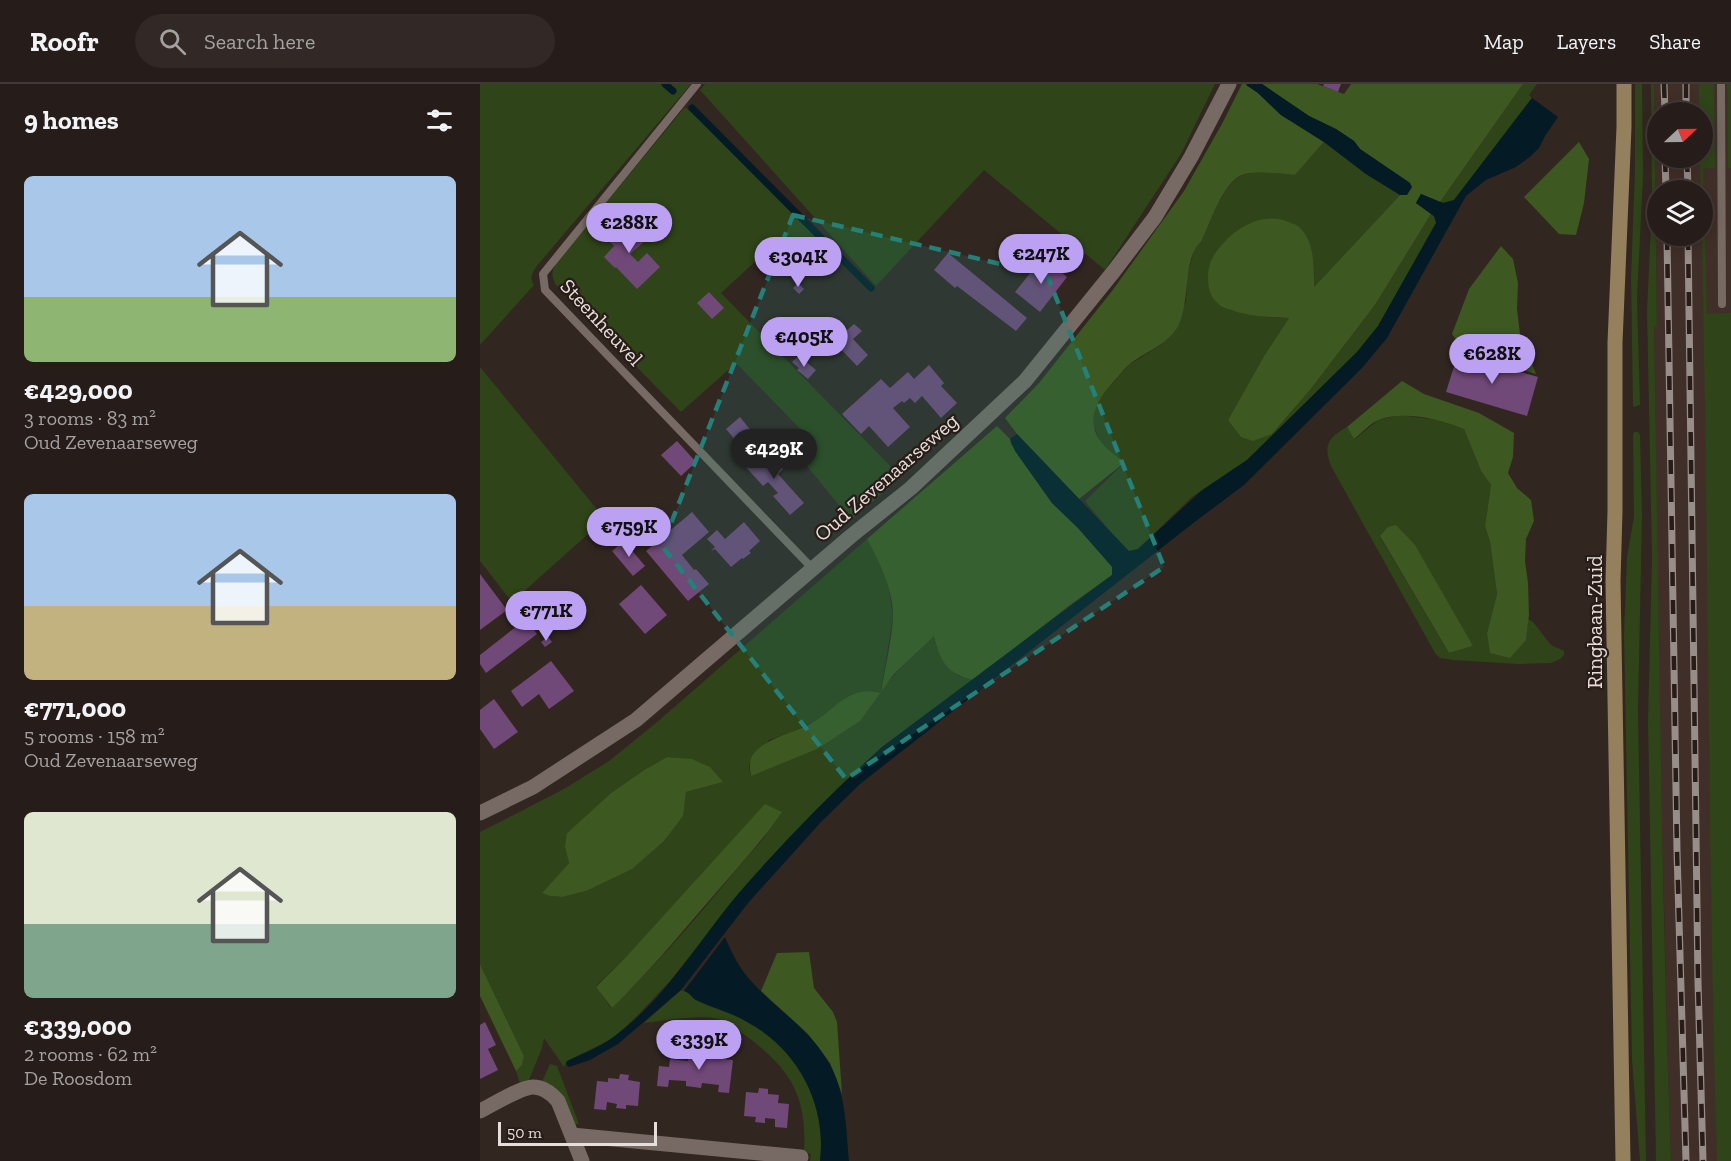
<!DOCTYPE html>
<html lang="en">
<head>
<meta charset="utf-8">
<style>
	body { margin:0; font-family:"Zilla Slab",serif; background:#322926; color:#f1f3f6; height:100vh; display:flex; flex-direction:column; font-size:22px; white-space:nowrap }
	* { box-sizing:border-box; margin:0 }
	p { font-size:20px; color:#a4a1a2 }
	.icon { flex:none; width:33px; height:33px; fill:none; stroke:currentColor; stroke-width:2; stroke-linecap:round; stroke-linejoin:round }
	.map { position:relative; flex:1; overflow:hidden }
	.panel { display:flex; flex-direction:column; background:#261c19; width:480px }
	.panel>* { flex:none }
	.needle { width:39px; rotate:68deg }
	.buttons { position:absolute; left:1167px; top:18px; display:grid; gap:12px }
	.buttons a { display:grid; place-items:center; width:66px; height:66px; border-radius:50%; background:#261c19; box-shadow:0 3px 15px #0003,0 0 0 2px #423a38; font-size:30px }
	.scale { position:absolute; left:18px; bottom:15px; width:159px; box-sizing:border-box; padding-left:6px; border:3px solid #e6deda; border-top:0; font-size:16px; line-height:21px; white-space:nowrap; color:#e6deda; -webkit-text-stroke:4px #281c18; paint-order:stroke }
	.price { position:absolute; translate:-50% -51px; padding:0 14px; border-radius:21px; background:#bca0f2; color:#111; font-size:20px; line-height:39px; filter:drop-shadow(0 2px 3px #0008) }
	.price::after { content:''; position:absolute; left:50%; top:36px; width:18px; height:14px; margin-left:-9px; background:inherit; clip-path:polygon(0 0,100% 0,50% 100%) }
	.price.active { background:#222; color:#fff }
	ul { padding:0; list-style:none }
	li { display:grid; align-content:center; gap:12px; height:318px; padding:0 24px }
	li span { display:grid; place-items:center; height:186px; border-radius:9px; color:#555 }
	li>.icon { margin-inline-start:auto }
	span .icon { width:108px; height:108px; fill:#fffc; stroke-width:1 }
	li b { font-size:26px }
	h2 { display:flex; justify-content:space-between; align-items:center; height:72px; padding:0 24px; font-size:26px }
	header { display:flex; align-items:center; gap:36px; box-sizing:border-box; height:84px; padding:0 30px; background:#261c19; border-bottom:2px solid #423a38 }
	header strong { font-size:28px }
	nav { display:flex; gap:33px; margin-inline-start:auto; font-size:21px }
	.search { width:420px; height:54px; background:#322926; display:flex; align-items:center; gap:15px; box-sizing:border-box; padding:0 21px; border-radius:33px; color:#a4a1a2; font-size:22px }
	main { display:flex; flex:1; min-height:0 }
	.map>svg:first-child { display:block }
	.built { fill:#402f28; fill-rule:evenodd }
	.green { fill:#2f4418; fill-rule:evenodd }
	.forest { fill:#3d5820 }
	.water { fill:#041b25 }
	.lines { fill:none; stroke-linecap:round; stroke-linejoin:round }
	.stream { stroke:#041b25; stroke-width:7 }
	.building { fill:#714978 }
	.lane { stroke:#776964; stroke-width:8 }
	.street { stroke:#776964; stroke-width:15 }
	.secondary { stroke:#94805c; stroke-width:15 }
	.rail-casing { stroke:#978d89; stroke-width:7 }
	.rail { stroke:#281c18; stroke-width:4.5; stroke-dasharray:14; stroke-linecap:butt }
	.marked { fill:#248079; fill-opacity:0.2; stroke:#248079; stroke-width:4.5; stroke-dasharray:12 8; stroke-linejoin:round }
	.labels { text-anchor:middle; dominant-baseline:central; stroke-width:4.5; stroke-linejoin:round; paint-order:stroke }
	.street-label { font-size:21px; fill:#e6deda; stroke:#281c18 }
</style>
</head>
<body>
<header>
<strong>Roofr</strong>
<div class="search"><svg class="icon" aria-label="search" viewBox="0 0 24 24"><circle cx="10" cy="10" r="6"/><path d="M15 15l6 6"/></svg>Search here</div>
<nav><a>Map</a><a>Layers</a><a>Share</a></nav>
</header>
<main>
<section class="panel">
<h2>9 homes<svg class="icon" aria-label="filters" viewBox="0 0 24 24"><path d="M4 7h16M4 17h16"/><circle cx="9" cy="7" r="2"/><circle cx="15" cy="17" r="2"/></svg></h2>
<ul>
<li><span style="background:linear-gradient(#a9c7e8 65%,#8fb573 0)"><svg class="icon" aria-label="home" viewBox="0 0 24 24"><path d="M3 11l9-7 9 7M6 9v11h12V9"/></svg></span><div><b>€429,000</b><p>3 rooms · 83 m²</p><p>Oud Zevenaarseweg</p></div></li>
<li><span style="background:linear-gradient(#a9c7e8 60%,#c2b280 0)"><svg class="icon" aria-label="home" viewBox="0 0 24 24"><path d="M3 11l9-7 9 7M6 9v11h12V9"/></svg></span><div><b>€771,000</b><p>5 rooms · 158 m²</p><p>Oud Zevenaarseweg</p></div></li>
<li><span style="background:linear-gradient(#dfe7d0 60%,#7fa58c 0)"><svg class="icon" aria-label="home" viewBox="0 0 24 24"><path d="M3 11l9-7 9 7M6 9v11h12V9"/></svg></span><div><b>€339,000</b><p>2 rooms · 62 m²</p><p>De Roosdom</p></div></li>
</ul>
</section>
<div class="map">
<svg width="1251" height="1077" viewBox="0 0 1251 1077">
	<rect width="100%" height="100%" fill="#322621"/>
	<path class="built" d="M1174 0H1251V1077H1191L1188 986 1179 612 1174 242H1177ZM1178 28H1222V74H1178ZM1178 106H1222V152H1178Z"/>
	<g class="green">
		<path d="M0 0H211L56 183C52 190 49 194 54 201L0 261Z"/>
		<polygon points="225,0 735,0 701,70 625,186 504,86 396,202 220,6"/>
		<polygon points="1043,0 1057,0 1049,11 1052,14 974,116 967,119 960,118"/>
		<polygon points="1155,0 1162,0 1163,92 1157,214 1160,321 1154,323 1153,321 1151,194 1155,87"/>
		<path d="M1171 0H1174L1177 242 1174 243C1179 521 1181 799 1191 1077H1176L1168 637 1172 474 1167 226 1172 120Z"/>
		<path d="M1219 0H1234L1235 84H1223L1227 230 1251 229V1077H1237C1230 849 1229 622 1226 394 1225 298 1222 201 1222 106H1221L1220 74H1222V28H1219Z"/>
		<polygon points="1247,0 1251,0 1251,84 1248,84"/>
		<path d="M205 23 236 50 352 166 317 194 289 165 241 209 421 393 371 436 318 371 333 358 256 279 201 328 76 201C69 188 73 185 81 173Z"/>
		<path d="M844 58 886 90 920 111 833 204C836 187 833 171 827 155L742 223C766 230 784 234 809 234L784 272 748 336 792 350 830 306 895 221 951 130 956 134V139L898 242 877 268 767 376 712 413 658 465 649 467 639 458 605 417 645 378 632 370 620 357 613 340 615 321 628 304 649 281 682 260 706 218 707 193 715 162 721 158C730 140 743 98 763 91 776 86 800 90 815 91Z"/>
		<polygon points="0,283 125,435 32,518 0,477"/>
		<path d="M920 331 966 337 984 345 1001 387 1011 401 1005 442 1010 458 1017 510 1007 549 1046 556 1048 535 1053 538 1071 561 1084 567V571L1080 575 1071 579 1039 580 973 576 960 574 955 569 851 382C843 361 848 354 867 343L875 355 898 336ZM900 453 993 562 969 569Z"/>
		<polygon points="1154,348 1158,348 1160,351 1162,433 1158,627 1166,1077 1160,1077 1152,976 1144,550 1147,473 1154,433 1153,351"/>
		<path d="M387 455 400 478 408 499 413 533 401 607 415 590 454 551 477 591 493 596 402 663 339 723 259 810 190 897 157 932 132 955 87 977 84 983 64 954 62 964 49 996 40 1000 36 987 42 981 44 972 0 880V748L84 705 129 677 176 639ZM370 611 271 691H270L269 680 289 656 312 648 335 637ZM187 673C212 675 228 676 242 698L206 708 202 732 184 757 106 807 82 813 70 812 63 808 89 779 87 749 131 709 164 686ZM287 750C236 809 188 871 131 924L116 902 146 873Z"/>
		<path d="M201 906 208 908C234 921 262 933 286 950 326 978 346 1029 340 1077H330L331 1070 324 1069C327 1016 314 990 273 957 263 950 250 939 238 935 222 930 182 937 164 939Z"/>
		<polygon points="70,980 77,982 99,1040 95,1040 61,1000"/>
	</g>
	<g class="forest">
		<path d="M762 0H767V1L778 9 801 31 844 58 815 91C800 90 776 86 762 91 743 98 730 140 721 158 702 173 711 222 697 244 685 262 665 268 650 280 644 285 639 292 634 297 604 330 606 354 645 378L599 415 537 350 525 334 559 299 632 207 704 107 743 38Z"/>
		<path d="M782 0H837L864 10 871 0H1043L960 118 941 110 936 119 951 130 895 221 830 306 792 350 773 357 761 353 748 336 784 272 809 234C790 233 773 233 754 227 750 225 745 225 741 222 735 218 730 211 729 204 727 194 728 181 733 173 747 149 778 127 806 137 810 139 816 140 819 143 835 157 834 184 834 203L920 111H923L930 99 880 65 874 57 856 45 829 32Z"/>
		<polygon points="1099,58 1109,75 1104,119 1096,151 1079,150 1044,113"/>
		<polygon points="1021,162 1033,175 1038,199 1037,225 1040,250 1056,290 984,267 972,250 989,205"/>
		<path d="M922 297 944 310 999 329 1034 349 1033 373 1028 389 1037 404 1051 416 1054 437 1046 455 1045 477 1048 499 1049 531 1046 556 1030 574 1010 569 1007 549 1017 510 1010 458 1005 442 1011 401 1001 387 984 345C961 335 925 327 901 335 891 338 882 349 874 355L867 343Z"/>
		<path d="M517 342 530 355 531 360 572 419 598 444 631 481 633 485 632 491 590 521 493 596C465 588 461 578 454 552L414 590 380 637 337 665 271 692C269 682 269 673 277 666 293 651 317 649 335 637 348 629 359 616 374 610 384 606 390 607 401 609 405 584 411 559 413 535 414 507 400 479 387 455Z"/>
		<polygon points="916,441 935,461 993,562 969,569 900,452 908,443"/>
		<polygon points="187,673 212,675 230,683 243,698 206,708 203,732 184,757 152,785 106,807 82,813 70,812 62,809 89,779 85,762 87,749 131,709 164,686"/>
		<path d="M285 720 302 728C280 760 253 789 228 818 197 854 166 891 132 924L116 903 146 873Z"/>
		<polygon points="329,868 334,904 353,928 357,938 362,1010 350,979 328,950 281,907 297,869"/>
		<polygon points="0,880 44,972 42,981 36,987 0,912"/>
	</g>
	<g class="water">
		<polygon points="767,0 782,0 829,32 856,45 874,57 880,65 930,99 932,103 927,111 920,111 886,90 844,58 801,31 778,9 766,1"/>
		<path d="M1052 14 1078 33 1065 52 1059 64 1051 72 1036 83 1006 96 986 112 907 254 882 284 764 401 712 440 380 700 341 738 268 819 201 906 138 960 110 976 89 983 86 980 87 977C102 970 118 964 132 954 184 917 217 859 258 810 303 758 351 709 402 663L632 491V483L598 444 572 419 535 367 530 355 537 350 649 467 658 465 721 407 767 376 877 268 898 242 956 139 954 132 936 119 941 110 963 119 974 116Z"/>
		<path d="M245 853C252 869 259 884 271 897 296 925 330 945 349 979 366 1008 366 1044 369 1077H340C347 1021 318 966 269 939 253 929 235 925 218 917 212 915 211 909 204 907Z"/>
	</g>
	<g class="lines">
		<g class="stream">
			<polyline points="185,0 193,7"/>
			<polyline points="212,24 391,204"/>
		</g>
	</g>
	<g class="building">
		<polygon points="844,0 861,0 858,8 843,2"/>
		<polygon points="142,134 165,157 150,170 158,178 167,169 180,183 157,205 136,183 135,184 124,173 134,162 124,152 129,147 127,142 132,137 137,139"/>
		<polygon points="468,169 547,234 536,247 477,202 475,204 454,186"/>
		<polygon points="563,173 587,193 560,228 535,208"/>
		<polygon points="318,199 324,205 319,210 313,204"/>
		<polygon points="229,208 244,224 232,235 217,219"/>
		<polygon points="374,240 382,247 373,255 388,271 377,282 354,258"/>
		<polygon points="295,253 309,267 304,272 289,259"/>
		<polygon points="978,270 1058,293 1047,332 966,308"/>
		<polygon points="317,273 324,279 325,277 336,286 328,295 317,286 319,284 312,278"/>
		<polygon points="449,281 464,299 461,302 477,319 461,334 442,312 435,319 430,314 424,319 422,317 413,324 430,343 408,363 389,342 381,350 362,330 401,295 410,304 428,288 434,295"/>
		<polygon points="260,333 280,358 266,369 246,345"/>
		<polygon points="197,357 216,378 201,392 181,371"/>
		<polygon points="308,357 319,371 310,379 298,365"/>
		<polygon points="284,363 303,385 298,390 324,419 310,431 293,412 298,409 288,398 283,402 264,381"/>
		<polygon points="212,428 229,448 202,471 214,486 216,485 229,500 208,517 166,467"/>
		<polygon points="155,430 161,437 154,444 160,452 149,461 137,446"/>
		<polygon points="264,438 280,457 269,467 271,469 263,475 262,474 251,483 235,465 231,467 235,463 227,455 237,446 245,455"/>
		<polygon points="144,457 165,482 153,492 132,467"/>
		<polygon points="0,490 27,526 0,546"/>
		<polygon points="161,501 187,531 165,550 139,520"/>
		<polygon points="46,535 57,550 6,589 0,580 0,571"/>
		<polygon points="68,553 72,558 65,563 61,558"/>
		<polygon points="71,577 94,607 69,625 59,610 42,623 31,607"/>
		<polygon points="14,615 38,648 14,665 0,645 0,626"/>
		<polygon points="196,936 217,939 216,951 195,949"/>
		<polygon points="5,938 16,961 8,965 18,986 0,995 0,941"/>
		<polygon points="252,947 258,948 257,954 252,954"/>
		<polygon points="222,965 244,967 243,975 253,976 249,1009 238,1008 239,1001 222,999 221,1004 206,1002 206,997 189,996 188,1003 177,1002 179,982 189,983 190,975 208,977 209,971 221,972"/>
		<polygon points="140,990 149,991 148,996 160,998 158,1022 146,1021 146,1025 136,1024 137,1020 127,1018 126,1026 114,1025 117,997 128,998 128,994 139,995"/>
		<polygon points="279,1004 288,1005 288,1010 299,1011 298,1019 309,1020 307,1044 295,1043 295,1035 285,1034 285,1039 275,1038 276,1033 264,1032 266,1008 278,1009"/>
	</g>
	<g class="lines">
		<g class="lane">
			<polyline points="217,0 63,190 65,206 333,485"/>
			<polyline points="1241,0 1242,220"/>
		</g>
		<g class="street">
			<polyline points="0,729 53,703 156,636 371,452 431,404 545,297 634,187 675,133 711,73 749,0"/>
			<path d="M0 1027C12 1021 41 1003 53 1003 63 1003 72 1010 78 1017L102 1077"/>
			<polyline points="92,1051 321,1073"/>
		</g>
		<polyline class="secondary" points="1143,1077 1133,497 1135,427 1135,259 1144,43 1144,0"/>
		<defs>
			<g id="rail">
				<polyline points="1184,0 1185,28"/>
				<polyline points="1206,0 1206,28"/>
				<polyline points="1185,74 1186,106"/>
				<polyline points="1207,74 1208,106"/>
				<polyline points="1187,152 1197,767 1206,1077"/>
				<polyline points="1208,152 1218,898 1223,1077"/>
			</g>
		</defs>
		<use href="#rail" class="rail-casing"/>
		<use href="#rail" class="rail"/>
	</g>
	<path class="marked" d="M313 131 567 191 684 483 366 695 182 462Z"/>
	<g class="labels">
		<g class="street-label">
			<text transform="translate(122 238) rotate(47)">Steenheuvel</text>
			<text transform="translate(406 393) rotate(-41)">Oud Zevenaarseweg</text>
			<text transform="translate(1114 538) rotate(-90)">Ringbaan-Zuid</text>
		</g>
	</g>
</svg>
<div class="buttons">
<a><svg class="needle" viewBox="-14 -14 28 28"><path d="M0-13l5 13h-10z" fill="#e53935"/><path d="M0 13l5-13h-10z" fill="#a4a1a2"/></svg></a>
<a><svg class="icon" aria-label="layers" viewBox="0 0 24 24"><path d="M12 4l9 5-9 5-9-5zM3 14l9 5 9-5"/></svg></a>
</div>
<div class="scale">50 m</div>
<b class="price" style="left:149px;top:170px">€288K</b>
<b class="price" style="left:561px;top:201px">€247K</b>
<b class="price" style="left:318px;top:204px">€304K</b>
<b class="price" style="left:324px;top:284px">€405K</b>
<b class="price" style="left:1012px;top:301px">€628K</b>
<b class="price active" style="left:294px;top:396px">€429K</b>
<b class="price" style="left:149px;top:474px">€759K</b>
<b class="price" style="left:66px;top:558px">€771K</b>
<b class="price" style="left:219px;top:987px">€339K</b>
</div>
</main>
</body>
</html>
